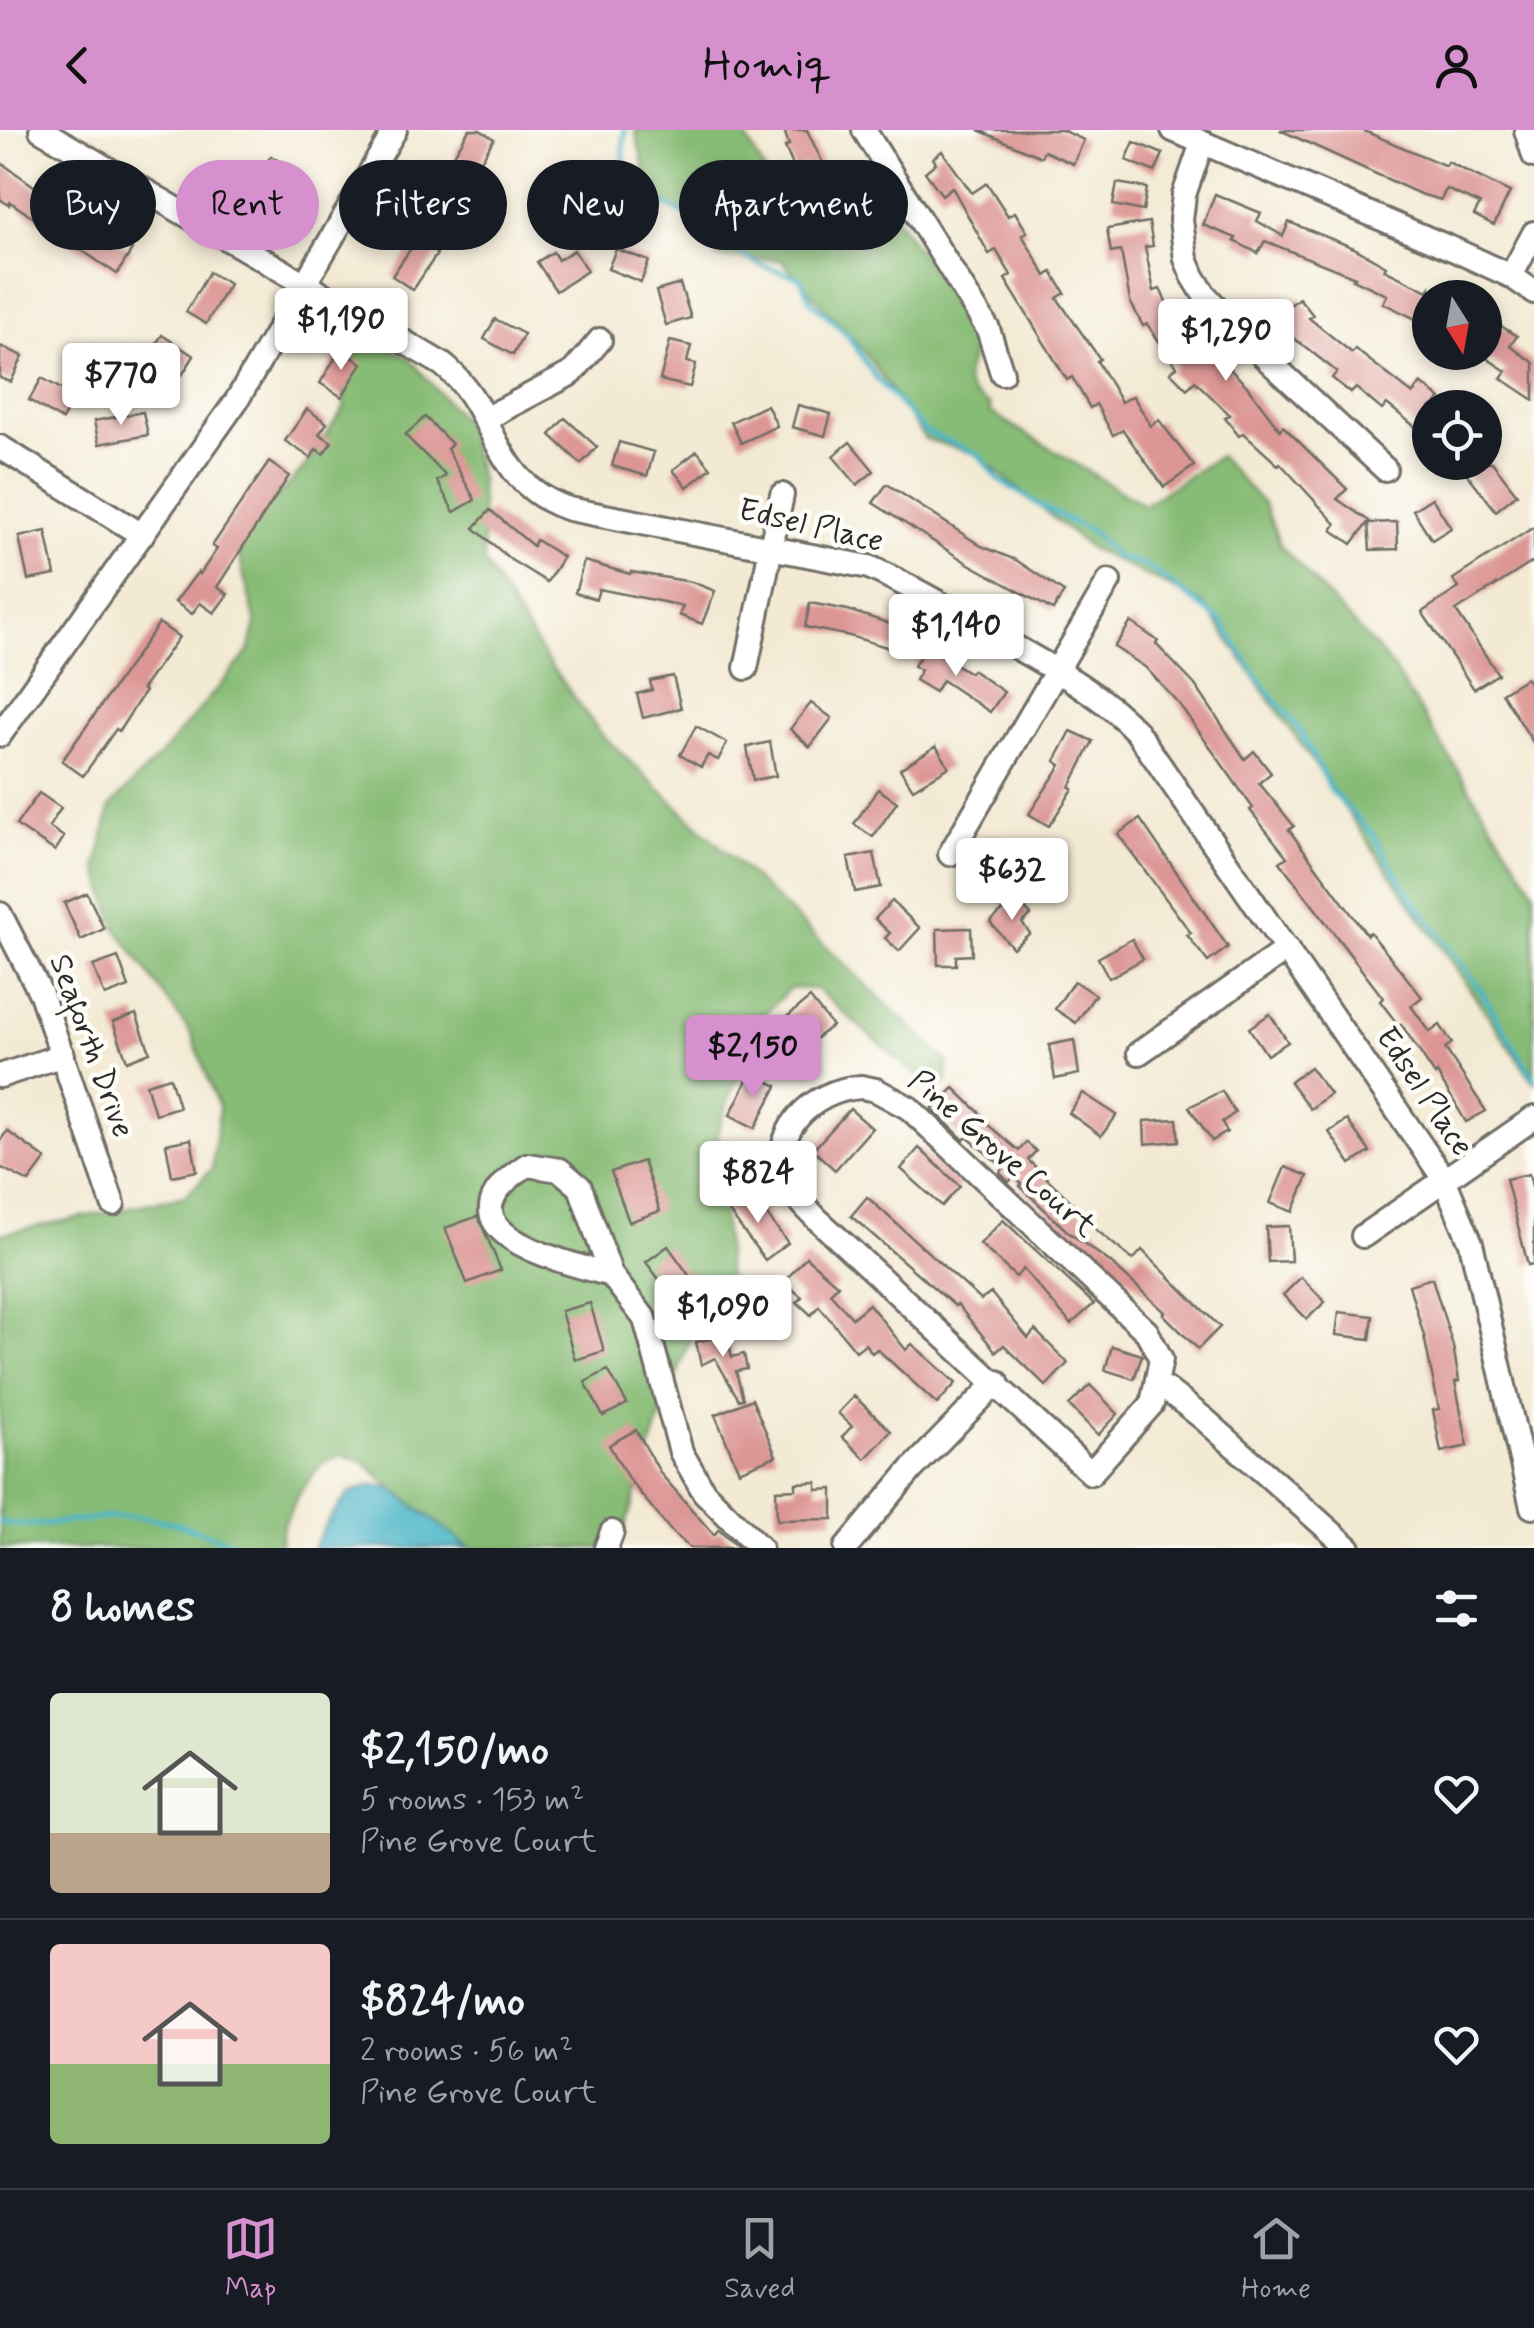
<!DOCTYPE html>
<html lang="en">
<head>
<meta charset="utf-8">
<style>
	body { margin:0; font-family:Mynerve,sans-serif; background:#242831; color:#f1f3f6; height:100vh; display:flex; flex-direction:column; font-size:38px; white-space:nowrap }
	* { box-sizing:border-box; margin:0 }
	p { font-size:32px; color:#9ea1a6 }
	.icon { flex:none; width:55px; height:55px; fill:none; stroke:currentColor; stroke-width:2; stroke-linecap:round; stroke-linejoin:round }
	.map { position:relative; height:1418px; overflow:hidden }
	.panel { display:flex; flex-direction:column; background:#171b24; flex:1 }
	.panel>* { flex:none }
	.guide { position:absolute; left:30px; top:30px; width:1000px; height:90px; display:flex; gap:20px }
	.needle { width:65px; rotate:169deg }
	.controls { position:absolute; left:1412px; top:150px; display:grid; gap:20px }
	.controls a { display:grid; place-items:center; width:90px; height:90px; border-radius:50%; background:#171b24; box-shadow:0 5px 15px #0003; font-size:50px }
	.price { position:absolute; translate:-50% -85px; padding:0 22px; border-radius:10px; background:#fff; color:#222; font-size:32px; line-height:65px; filter:drop-shadow(0 2px 5px #0008) }
	.price::after { content:''; position:absolute; left:50%; top:60px; width:30px; height:22px; margin-left:-15px; background:inherit; clip-path:polygon(0 0,100% 0,50% 100%) }
	.price.selected { background:#d690ce; color:#111 }
	ul { padding:0; list-style:none }
	li { display:flex; align-items:center; gap:30px; height:250px; padding:0 50px }
	li+li { border-top:2px solid #363941 }
	li span { display:grid; place-items:center; flex:none; width:280px; height:200px; border-radius:10px; color:#555 }
	li>.icon { margin-inline-start:auto }
	span .icon { width:120px; height:120px; fill:#fffc; stroke-width:1 }
	li b { font-size:42px }
	h2 { display:flex; justify-content:space-between; align-items:center; height:120px; padding:0 50px; font-size:42px }
	.tag { padding:0 35px; border-radius:45px; background:#171b24; box-shadow:0 5px 15px #0003; font-size:35px; line-height:90px }
	.tag.selected { background:#d690ce; color:#111 }
	header { display:flex; justify-content:space-between; align-items:center; height:130px; padding:0 50px; background:#d690ce; color:#111; font-size:45px; font-weight:600 }
	.dock { display:flex; justify-content:space-around; align-items:center; height:140px; border-top:2px solid #363941; background:#171b24; font-size:28px; color:#9ea1a6 }
	.dock a { display:grid; justify-items:center; gap:5px }
	.dock .selected { color:#d690ce }
	.map>svg:first-child { display:block }
	.forest { fill:#87bc76; stroke:#597450; stroke-width:2.5 }
	.water { fill:#4bb5c8; stroke:#3b707a; stroke-width:2.5 }
	.lines { fill:none; stroke-linecap:round; stroke-linejoin:round }
	.stream { stroke:#4bb5c8; stroke-width:5 }
	.building { fill:#dc9694 }
	.minor-casing { stroke:#716e66; stroke-width:28 }
	.minor { stroke:#fff; stroke-width:22 }
	.labels { text-anchor:middle; dominant-baseline:central; stroke-width:9; stroke-linejoin:round; paint-order:stroke }
	.street-label { font-size:32px; fill:#2b2b2b; stroke:#fdfcf7 }
</style>
</head>
<body>
<header><svg class="icon" aria-label="back" viewBox="0 0 24 24"><path d="M15 5l-7 7 7 7"/></svg>Homiq<svg class="icon" aria-label="person" viewBox="0 0 24 24"><circle cx="12" cy="8" r="4"/><path d="M4 21q1-7 8-7t8 7"/></svg></header>
<div class="map">
<svg width="1534" height="1418" viewBox="0 0 1534 1418">
	<rect width="100%" height="100%" fill="#fdfcf7"/>
	<filter id="ink" filterUnits="userSpaceOnUse"><feTurbulence type="fractalNoise" baseFrequency=".01" numOctaves="2"/><feDisplacementMap in="SourceGraphic" scale="20" xChannelSelector="R" yChannelSelector="G"/><feConvolveMatrix kernelMatrix="1 2 1 2 8 2 1 2 1" color-interpolation-filters="sRGB"/></filter>
	<filter id="wash" filterUnits="userSpaceOnUse"><feTurbulence type="fractalNoise" baseFrequency=".0048" numOctaves="4" result="noise"/><feDisplacementMap in="SourceGraphic" scale="40" xChannelSelector="R" yChannelSelector="G"/><feGaussianBlur stdDeviation="2.25" result="paint"/><feColorMatrix in="noise" values="0 0 0 0 0 0 0 0 0 0 0 0 0 0 0 0 0 1.4 0 .05"/><feComposite in="paint" operator="in"/></filter>
	<g filter="url(#wash)">
		<rect width="100%" height="100%" fill="#f3ead4"/>
		<g class="forest">
			<path d="M635 0H742L775 60 807 97 875 56C896 87 916 117 936 148 949 167 967 187 972 209 978 238 946 253 990 275V282L1144 375 1219 326 1265 376 1280 415 1389 532 1534 760V952L1204 474 1088 417 976 324 925 309 864 221 781 130 717 127 705 93 652 71Z"/>
			<polygon points="364,205 409,228 466,294 480,349 484,433 545,528 602,605 947,931 947,952 933,959 816,859 790,858 763,886 740,937 717,1003 729,1163 693,1202 658,1295 622,1407 615,1418 470,1418 393,1359 363,1331 341,1325 322,1333 298,1365 283,1396 279,1418 0,1418 0,1104 185,1066 212,1039 219,978 192,905 116,798 97,737 110,677 164,621 249,521 256,494 235,410 303,339 344,278 347,216"/>
		</g>
		<polygon class="water" points="374,1355 393,1359 470,1418 313,1418 326,1393 350,1362"/>
		<g class="lines">
			<g class="stream">
				<path d="M625 0C613 65 661 72 707 94 722 102 733 120 749 129 764 138 784 142 800 148L811 171 846 203 876 248 924 301 979 325 999 350 1044 378 1092 402 1116 427 1147 436 1221 491 1254 543 1299 599 1331 661 1372 704 1410 765 1481 861 1534 949"/>
				<path d="M0 1392C38 1400 79 1388 118 1387 163 1385 204 1402 246 1418"/>
			</g>
		</g>
		<g id="blocks">
			<g class="building">
				<polygon points="469,0 480,0 494,9 476,39 454,25"/>
				<polygon points="784,0 807,0 827,42 838,35 850,54 825,68 806,35 795,40 785,17 789,15"/>
				<polygon points="978,0 1062,0 1084,10 1073,34 1044,21 1041,27"/>
				<polygon points="1280,0 1362,0 1446,36 1448,32 1510,62 1494,95 1474,85 1480,74 1446,59 1441,70 1420,64"/>
				<polygon points="1134,12 1163,24 1155,42 1126,30"/>
				<polygon points="942,21 972,63 987,53 1008,86 1015,82 1027,102 1022,105 1046,146 1052,142 1065,163 1057,168 1100,229 1097,231 1121,272 1133,266 1151,296 1159,290 1194,336 1164,357 1123,300 1113,305 1096,274 1090,278 1072,247 1067,250 1005,149 1011,145 996,120 989,124 952,57 942,65 925,42 936,33 933,28"/>
				<polygon points="271,26 296,42 271,81 246,65"/>
				<polygon points="0,32 96,100 132,120 117,144 10,72 9,75 0,69"/>
				<polygon points="449,53 484,75 473,91 458,81 433,121 437,124 413,160 392,146 431,89 427,86"/>
				<polygon points="1117,53 1147,58 1143,81 1113,75"/>
				<polygon points="1215,64 1261,83 1257,91 1283,106 1289,92 1354,118 1386,136 1384,140 1428,161 1430,158 1430,196 1383,173 1387,165 1353,149 1355,147 1265,111 1258,123 1234,111 1236,108 1203,95"/>
				<polygon points="1149,92 1153,116 1145,117 1154,161 1160,159 1174,188 1179,185 1199,215 1203,212 1246,255 1280,300 1283,296 1347,359 1337,369 1369,391 1352,414 1332,400 1336,394 1280,333 1278,335 1243,303 1239,306 1225,288 1230,285 1195,251 1187,259 1170,242 1177,237 1147,194 1143,196 1130,171 1121,121 1111,123 1107,99"/>
				<polygon points="616,119 649,131 641,152 608,139"/>
				<polygon points="574,120 587,141 556,161 537,132 553,122 558,130"/>
				<polygon points="209,142 229,154 206,194 186,182"/>
				<polygon points="680,154 691,188 666,195 656,161"/>
				<polygon points="1299,168 1313,185 1309,188 1352,223 1355,219 1413,264 1421,253 1441,269 1430,278 1430,309 1387,274 1382,280 1356,258 1351,263 1332,248 1337,242 1289,204 1275,187"/>
				<polygon points="1485,186 1517,206 1510,216 1534,233 1534,270 1501,248 1506,241 1485,227"/>
				<polygon points="495,189 524,204 513,225 484,209"/>
				<polygon points="162,205 194,226 182,245 168,235 158,249 140,237"/>
				<polygon points="670,211 691,216 687,232 696,234 690,257 660,250"/>
				<polygon points="0,216 23,226 11,252 0,248"/>
				<polygon points="340,220 362,233 342,267 320,253"/>
				<polygon points="42,248 75,267 62,290 29,270"/>
				<polygon points="767,275 777,296 741,313 731,292"/>
				<polygon points="798,275 831,284 825,306 792,297"/>
				<polygon points="307,279 327,293 319,304 332,312 323,324 316,319 311,328 285,311"/>
				<polygon points="143,282 148,305 99,314 94,291"/>
				<polygon points="425,287 452,314 447,319 475,370 454,382 437,351 446,346 405,305"/>
				<polygon points="565,288 597,317 581,334 550,305"/>
				<polygon points="619,312 654,322 647,346 612,336"/>
				<polygon points="850,312 874,341 857,355 833,326"/>
				<polygon points="697,321 711,338 687,357 673,340"/>
				<polygon points="269,332 289,346 217,457 228,464 214,483 200,473 192,484 175,472 198,442 200,444 217,419 212,416"/>
				<polygon points="1458,332 1492,332 1517,364 1496,381"/>
				<polygon points="887,354 981,416 1016,430 1064,462 1053,480 969,434 873,373"/>
				<polygon points="1432,368 1451,398 1432,410 1413,380"/>
				<polygon points="490,380 533,416 536,410 563,427 547,452 511,430 474,398"/>
				<polygon points="1397,392 1398,419 1370,420 1368,393"/>
				<polygon points="1534,397 1534,431 1456,481 1498,544 1474,559 1422,482 1459,458 1453,449"/>
				<polygon points="46,401 55,445 28,450 19,407"/>
				<polygon points="584,431 630,444 631,442 692,452 715,461 702,494 679,485 683,476 599,459 596,469 575,463"/>
				<polygon points="810,473 848,480 903,498 896,520 850,506 805,497"/>
				<polygon points="1131,492 1158,511 1156,514 1195,555 1245,629 1254,621 1271,643 1259,653 1294,696 1289,700 1367,805 1370,802 1422,867 1411,876 1430,902 1440,895 1452,913 1445,918 1486,981 1466,992 1437,943 1435,945 1401,894 1399,896 1380,871 1383,868 1280,732 1287,727 1250,680 1253,678 1180,575 1145,537 1114,517"/>
				<polygon points="159,493 179,507 142,559 145,561 119,601 116,599 83,646 62,631"/>
				<polygon points="926,516 970,543 972,540 1004,562 990,582 942,550 935,562 915,550 921,540 914,536"/>
				<polygon points="673,546 681,578 643,588 637,564 652,560 650,551"/>
				<polygon points="1526,548 1534,561 1534,614 1502,563"/>
				<polygon points="811,573 832,588 810,617 790,599"/>
				<polygon points="696,596 727,613 718,630 708,625 701,637 680,625"/>
				<polygon points="1071,601 1093,611 1070,657 1073,659 1049,696 1029,684 1061,635 1055,631"/>
				<polygon points="770,612 776,646 753,650 747,617"/>
				<polygon points="936,616 949,637 913,659 900,639"/>
				<polygon points="878,659 897,672 873,707 854,694"/>
				<polygon points="39,663 61,678 49,697 64,707 55,721 16,695"/>
				<polygon points="1140,689 1228,817 1208,832 1187,805 1191,803 1118,704"/>
				<polygon points="1029,719 1052,722 1047,756 1024,752"/>
				<polygon points="874,723 881,757 855,762 848,728"/>
				<polygon points="87,763 104,799 81,810 64,773"/>
				<polygon points="1016,769 1031,785 1022,793 1030,803 1013,818 990,792"/>
				<polygon points="892,771 920,798 899,821 885,808 890,803 875,789"/>
				<polygon points="971,798 972,825 956,826 956,835 938,835 937,799"/>
				<polygon points="1132,809 1143,829 1109,848 1098,828"/>
				<polygon points="118,827 129,857 105,866 93,836"/>
				<polygon points="1074,851 1095,865 1076,893 1055,879"/>
				<polygon points="810,868 832,896 794,925 773,898"/>
				<polygon points="136,884 150,922 127,931 113,892"/>
				<polygon points="1270,884 1288,912 1267,925 1249,898"/>
				<polygon points="1074,910 1079,944 1055,949 1049,915"/>
				<polygon points="1310,937 1330,964 1310,979 1290,952"/>
				<polygon points="751,943 777,956 755,998 730,985"/>
				<polygon points="170,947 179,977 155,984 146,954"/>
				<polygon points="954,958 983,986 981,989 1019,1021 1026,1012 1036,1021 1028,1030 1085,1085 1082,1088 1133,1130 1142,1120 1220,1197 1198,1219 1163,1184 1165,1182 1110,1132 1068,1102 1020,1056 1022,1054 1013,1047 1009,1052 1000,1043 1004,1038 967,1007 964,1010 932,979"/>
				<polygon points="1222,961 1235,983 1222,992 1227,1002 1212,1011 1189,977"/>
				<polygon points="1083,963 1117,985 1101,1006 1069,983"/>
				<polygon points="850,979 872,998 835,1040 813,1020"/>
				<polygon points="1177,989 1179,1011 1145,1014 1144,991"/>
				<polygon points="1347,990 1370,1022 1351,1034 1329,1002"/>
				<polygon points="7,1001 46,1029 29,1052 0,1037 0,1011"/>
				<polygon points="191,1009 197,1041 172,1046 166,1014"/>
				<polygon points="919,1018 960,1056 942,1076 901,1039"/>
				<polygon points="643,1031 660,1081 629,1092 611,1042"/>
				<polygon points="1285,1037 1308,1046 1293,1082 1270,1073"/>
				<polygon points="1529,1044 1534,1064 1534,1134 1528,1135 1506,1049"/>
				<polygon points="750,1062 788,1113 765,1130 727,1079"/>
				<polygon points="867,1067 981,1170 991,1163 1028,1208 1035,1200 1068,1233 1046,1256 1004,1215 996,1222 957,1174 955,1176 851,1086"/>
				<polygon points="478,1086 501,1140 467,1153 445,1098"/>
				<polygon points="1003,1090 1094,1174 1071,1194 1023,1139 1016,1147 980,1114"/>
				<polygon points="1289,1096 1291,1131 1268,1132 1266,1097"/>
				<polygon points="668,1116 704,1166 683,1181 646,1132"/>
				<polygon points="806,1127 838,1155 830,1163 852,1188 869,1174 906,1220 912,1214 956,1253 937,1274 877,1219 872,1223 865,1214 856,1221 819,1176 811,1185 797,1172 802,1167 784,1152"/>
				<polygon points="1301,1147 1325,1172 1307,1189 1283,1165"/>
				<polygon points="1432,1148 1453,1216 1459,1251 1455,1252 1468,1316 1441,1322 1433,1280 1439,1279 1424,1206 1409,1155"/>
				<polygon points="590,1173 604,1221 575,1230 561,1181"/>
				<polygon points="1339,1182 1373,1186 1370,1209 1336,1205"/>
				<polygon points="727,1205 732,1227 744,1224 747,1239 736,1241 743,1269 739,1270 715,1228 701,1235 696,1212"/>
				<polygon points="1112,1216 1142,1225 1134,1249 1105,1240"/>
				<polygon points="608,1240 627,1274 603,1286 585,1252"/>
				<polygon points="1090,1255 1118,1284 1098,1305 1069,1275"/>
				<polygon points="854,1266 891,1301 865,1329 842,1307 852,1296 838,1283"/>
				<polygon points="752,1269 776,1326 739,1341 715,1285"/>
				<polygon points="636,1300 661,1344 714,1405 719,1399 739,1418 690,1418 670,1400 628,1348 609,1315"/>
				<polygon points="817,1352 817,1360 833,1359 833,1389 777,1390 776,1360 796,1359 796,1353"/>
			</g>
		</g>
	</g>
	<g filter="url(#ink)">
		<use href="#blocks" fill-opacity="0" stroke="#716e66" stroke-width="2.5"/>
		<g class="lines">
			<defs>
				<g id="minor">
					<path d="M41 0 442 234C500 279 488 352 569 379L869 437C913 457 955 482 998 507 1046 535 1099 561 1137 602L1444 1049 1471 1113 1532 1377"/>
					<polyline points="864,0 988,199 1002,243"/>
					<polyline points="1173,0 1457,121 1511,146 1534,162"/>
					<polyline points="1526,0 1534,26"/>
					<polyline points="1202,13 1184,65 1181,90 1186,129 1193,146 1204,164 1256,219 1385,339"/>
					<polyline points="1511,146 1534,103"/>
					<polyline points="485,289 572,243 600,210"/>
					<polyline points="0,317 142,405"/>
					<polyline points="746,538 782,365"/>
					<polyline points="0,605 237,270 395,0"/>
					<polyline points="950,724 1109,451"/>
					<polyline points="0,784 41,864 113,1074"/>
					<polyline points="1139,923 1287,819"/>
					<polyline points="0,946 63,925"/>
					<path d="M861 957 876 960 909 978 1147 1202 1161 1229 1152 1274 1091 1343 816 1088C807 1078 796 1069 790 1057 764 1005 811 960 861 957Z"/>
					<polyline points="1363,1106 1534,988"/>
					<path d="M611 1145C558 1131 428 1099 527 1035L560 1040 580 1057 611 1145 645 1189 681 1322 704 1362 760 1418"/>
					<polyline points="1156,1256 1167,1260 1204,1289 1349,1418"/>
					<polyline points="606,1418 612,1402"/>
					<polyline points="846,1418 912,1339 997,1252"/>
				</g>
			</defs>
			<use href="#minor" class="minor-casing"/>
			<use href="#minor" class="minor"/>
		</g>
	</g>
	<g class="labels">
		<g class="street-label">
			<text transform="translate(811 396) rotate(13)">Edsel Place</text>
			<text transform="translate(91 916) rotate(70)">Seaforth Drive</text>
			<text transform="translate(1424 962) rotate(56)">Edsel Place</text>
			<text transform="translate(1002 1024) rotate(41)">Pine Grove Court</text>
		</g>
	</g>
</svg>
<div class="controls">
<a><svg class="needle" viewBox="-14 -14 28 28"><path d="M0-13l5 13h-10z" fill="#e53935"/><path d="M0 13l5-13h-10z" fill="#9ea1a6"/></svg></a>
<a><svg class="icon" aria-label="locate" viewBox="0 0 24 24"><circle cx="12" cy="12" r="6"/><path d="M12 2v4M12 18v4M2 12h4M18 12h4"/></svg></a>
</div>
<b class="price" style="left:341px;top:243px">$1,190</b>
<b class="price" style="left:1226px;top:254px">$1,290</b>
<b class="price" style="left:121px;top:298px">$770</b>
<b class="price" style="left:956px;top:549px">$1,140</b>
<b class="price" style="left:1012px;top:793px">$632</b>
<b class="price selected" style="left:753px;top:970px">$2,150</b>
<b class="price" style="left:758px;top:1096px">$824</b>
<b class="price" style="left:723px;top:1230px">$1,090</b>
<div class="guide">
<a class="tag">Buy</a>
<a class="tag selected">Rent</a>
<a class="tag">Filters</a>
<a class="tag">New</a>
<a class="tag">Apartment</a>
</div>
</div>
<section class="panel">
<h2>8 homes<svg class="icon" aria-label="filters" viewBox="0 0 24 24"><path d="M4 7h16M4 17h16"/><circle cx="9" cy="7" r="2"/><circle cx="15" cy="17" r="2"/></svg></h2>
<ul>
<li><span style="background:linear-gradient(#dfe7d0 70%,#b9a48a 0)"><svg class="icon" aria-label="home" viewBox="0 0 24 24"><path d="M3 11l9-7 9 7M6 9v11h12V9"/></svg></span><div><b>$2,150/mo</b><p>5 rooms · 153 m²</p><p>Pine Grove Court</p></div><svg class="icon" aria-label="heart" viewBox="0 0 24 24"><path d="M12 20l-8-8c-3-5 5-10 8-4 3-6 11-1 8 4z"/></svg></li>
<li><span style="background:linear-gradient(#f6c9c9 60%,#8fb573 0)"><svg class="icon" aria-label="home" viewBox="0 0 24 24"><path d="M3 11l9-7 9 7M6 9v11h12V9"/></svg></span><div><b>$824/mo</b><p>2 rooms · 56 m²</p><p>Pine Grove Court</p></div><svg class="icon" aria-label="heart" viewBox="0 0 24 24"><path d="M12 20l-8-8c-3-5 5-10 8-4 3-6 11-1 8 4z"/></svg></li>
</ul>
</section>
<nav class="dock">
<a class="selected"><svg class="icon" aria-label="map" viewBox="0 0 24 24"><path d="M3 6l6-2 6 2 6-2v14l-6 2-6-2-6 2zM9 4v14M15 6v14"/></svg>Map</a>
<a><svg class="icon" aria-label="saved" viewBox="0 0 24 24"><path d="M7 4h10v16l-5-4-5 4z"/></svg>Saved</a>
<a><svg class="icon" aria-label="home" viewBox="0 0 24 24"><path d="M3 11l9-7 9 7M6 9v11h12V9"/></svg>Home</a>
</nav>
</body>
</html>
